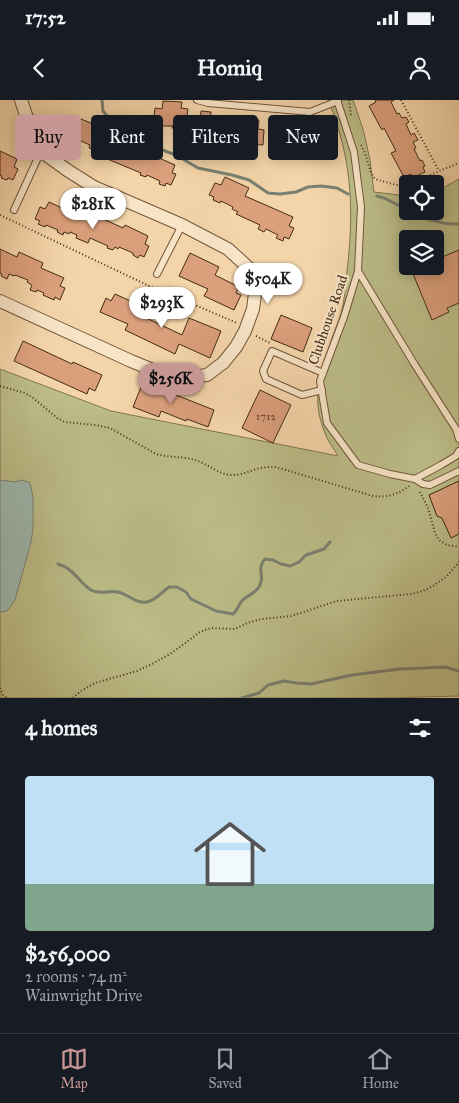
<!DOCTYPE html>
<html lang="en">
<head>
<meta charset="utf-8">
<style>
	body { margin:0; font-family:"IM FELL Great Primer",serif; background:#20242c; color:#f1f3f6; height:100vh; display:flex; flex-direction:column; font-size:19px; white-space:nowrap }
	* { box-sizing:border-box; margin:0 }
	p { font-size:16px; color:#9ea1a6 }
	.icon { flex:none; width:28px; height:28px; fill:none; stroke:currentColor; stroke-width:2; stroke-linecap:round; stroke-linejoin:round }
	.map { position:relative; height:598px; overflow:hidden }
	.panel { display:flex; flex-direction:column; background:#171b24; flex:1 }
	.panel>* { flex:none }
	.top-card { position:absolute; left:15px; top:15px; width:430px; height:45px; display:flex; gap:10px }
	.tools { position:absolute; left:399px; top:75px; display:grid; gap:10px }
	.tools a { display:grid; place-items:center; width:45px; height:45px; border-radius:5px; background:#171b24; box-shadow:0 2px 12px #0003; font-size:25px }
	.price { position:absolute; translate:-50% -42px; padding:0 11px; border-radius:18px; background:#fff; color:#222; font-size:16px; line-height:32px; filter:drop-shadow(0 1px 2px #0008) }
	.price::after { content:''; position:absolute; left:50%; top:30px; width:15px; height:11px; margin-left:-8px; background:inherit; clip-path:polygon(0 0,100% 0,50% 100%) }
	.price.selected { background:#c59692; color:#111 }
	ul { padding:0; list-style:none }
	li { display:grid; align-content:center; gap:10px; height:265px; padding:0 25px }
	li+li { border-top:1px solid #363941 }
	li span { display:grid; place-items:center; height:155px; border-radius:5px; color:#555 }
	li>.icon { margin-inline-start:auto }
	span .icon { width:90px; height:90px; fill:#fffc; stroke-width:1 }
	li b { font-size:21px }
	h2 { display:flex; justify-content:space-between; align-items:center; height:60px; padding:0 25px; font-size:21px }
	.tag { padding:0 18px; border-radius:5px; background:#171b24; box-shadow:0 2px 12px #0003; font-size:18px; line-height:45px }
	.tag.selected { background:#c59692; color:#111 }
	.status { display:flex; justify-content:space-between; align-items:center; height:35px; padding:0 25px; background:#171b24; direction:ltr }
	.status svg { height:14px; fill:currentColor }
	header { display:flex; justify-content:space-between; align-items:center; height:65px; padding:0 25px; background:#171b24; font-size:22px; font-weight:800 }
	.menu { display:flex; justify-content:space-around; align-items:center; height:70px; border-top:1px solid #363941; background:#171b24; font-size:14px; color:#9ea1a6 }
	.menu a { display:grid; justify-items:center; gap:2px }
	.menu .selected { color:#c59692 }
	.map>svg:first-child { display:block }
	.green { fill:#bcbd87; stroke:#80744e; fill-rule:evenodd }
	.water { fill:#9db8ae; stroke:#7a8071 }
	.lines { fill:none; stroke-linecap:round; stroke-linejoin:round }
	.stream { stroke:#7a8071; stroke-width:3 }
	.building { fill:#da9f7b; stroke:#452b16 }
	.service-casing { stroke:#71563b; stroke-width:8 }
	.minor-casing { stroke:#71563b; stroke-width:14 }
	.path { stroke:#452b16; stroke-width:2; stroke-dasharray:1 2.5; stroke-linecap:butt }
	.service { stroke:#f8e4c7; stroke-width:6 }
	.minor { stroke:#f8e4c7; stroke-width:12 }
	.labels { text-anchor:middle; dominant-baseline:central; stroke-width:4.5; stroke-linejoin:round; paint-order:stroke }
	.number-label { font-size:11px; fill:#6a482f }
	.street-label { font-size:14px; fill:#452b16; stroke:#f8e4c7 }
</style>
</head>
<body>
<div class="status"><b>17:52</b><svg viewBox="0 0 49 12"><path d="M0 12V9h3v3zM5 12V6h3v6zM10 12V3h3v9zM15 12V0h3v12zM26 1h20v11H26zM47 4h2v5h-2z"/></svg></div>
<header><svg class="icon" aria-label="back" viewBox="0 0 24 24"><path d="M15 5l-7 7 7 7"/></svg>Homiq<svg class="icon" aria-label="person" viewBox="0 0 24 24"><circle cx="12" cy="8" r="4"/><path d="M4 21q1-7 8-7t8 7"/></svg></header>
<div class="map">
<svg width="459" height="598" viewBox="0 0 459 598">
	<rect width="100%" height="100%" fill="#f4d5a9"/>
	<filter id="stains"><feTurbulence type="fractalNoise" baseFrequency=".004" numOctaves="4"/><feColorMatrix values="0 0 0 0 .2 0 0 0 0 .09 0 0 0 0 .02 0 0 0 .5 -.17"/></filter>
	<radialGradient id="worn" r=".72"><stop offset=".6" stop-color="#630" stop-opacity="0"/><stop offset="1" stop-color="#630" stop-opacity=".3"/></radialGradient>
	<path class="green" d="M328 0H353L363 29 370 60 374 92 407 96 408 111H435V90L443 88 459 79V381L429 395 437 416 442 418 451 437 459 434V596L390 598H0V269L111 311 338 356C334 349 328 342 325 333 310 298 321 272 332 238 336 227 341 216 343 205 345 194 346 183 347 171 353 122 353 73 337 25 335 16 331 8 328 0ZM408 139H435V166H408Z"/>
	<polygon class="water" points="0,380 15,382 21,380 29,382 31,387 33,398 33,429 31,442 15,500 7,511 0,512"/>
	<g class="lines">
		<g class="stream">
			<polyline points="102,0 103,11 108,17 141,40 154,45 165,51 176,55 198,68 232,75 249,80 268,93 280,94 296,92 308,87 321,86 337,88 348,94"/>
			<polyline points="377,96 384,98 408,110"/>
			<path d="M410 111C425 119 441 125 459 124"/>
			<path d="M58 464C73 468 79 482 91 490 99 495 109 490 118 492 128 494 136 504 147 502 155 501 162 492 169 487H177L186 492 191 499 216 511 233 514C238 510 239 502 245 498 251 494 257 492 260 485 265 475 256 469 265 459L273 460 281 464 290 466 299 462 306 455 324 449 330 442"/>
			<polyline points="242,598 259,593 268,585 284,581 296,583 311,584 352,575 400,569 445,567 459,571"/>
		</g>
	</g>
	<g class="building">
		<polygon points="375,0 394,0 391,2 397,14 399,13 402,18 406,17 409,22 406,24 411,35 414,33 418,40 413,42 416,48 414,49 420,61 422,60 425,66 423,67 425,72 413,78 411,74 404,77 391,53 396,51 384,28 382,30 369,6 376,2"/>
		<polygon points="163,1 182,2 181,8 188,9 185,28 179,27 178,29 172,28 173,26 160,26 153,24 155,8 162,9"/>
		<polygon points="201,11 211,12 210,25 217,25 217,18 229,19 228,27 236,28 236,25 243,26 244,18 259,20 258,29 264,30 263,45 234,43 234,45 207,43 207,37 192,36 194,20 200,20"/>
		<polygon points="81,19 105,29 102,36 149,56 150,54 175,65 172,73 176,74 171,85 166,83 165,86 159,84 160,81 147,75 146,77 140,75 141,73 93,53 95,50 89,48 90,45 74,38 73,41 69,40 70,37 68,36 73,22 79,25"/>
		<polygon points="280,24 294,26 294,33 301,34 301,32 308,33 310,25 324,27 323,36 329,37 327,52 300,49 300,52 294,51 294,53 287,53 288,50 282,50 282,53 276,52 276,49 270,48 272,32 278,33 279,25 280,26"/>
		<polygon points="0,51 17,59 14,67 18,69 13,80 8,78 7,80 1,78 2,76 0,75"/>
		<polygon points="225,77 249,88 245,96 293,117 289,126 294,128 289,139 284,137 283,141 276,138 278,135 266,129 264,132 258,129 260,125 236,114 238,112 232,109 233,107 221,101 220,103 213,100 214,97 209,95 215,83 221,85"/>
		<polygon points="49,102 73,113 74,110 98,121 99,117 123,128 125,125 148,136 145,144 149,146 144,157 140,155 138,158 133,155 133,153 119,147 118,149 115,147 113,150 107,148 108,146 90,138 88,143 76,138 77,135 70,132 69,134 64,132 63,135 57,132 58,130 46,125 45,127 38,124 40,121 35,119 40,107 45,109"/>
		<polygon points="0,149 17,157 19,152 43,163 41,168 64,178 60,186 65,188 60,200 55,197 54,200 43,195 44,193 37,190 36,192 30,190 32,185 27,182 28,180 15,175 14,176 9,174 7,179 1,176 2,174 0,173"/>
		<polygon points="459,150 459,203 447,208 449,212 432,220 411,169 419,166 435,166 435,160"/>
		<polygon points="190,153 219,167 215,175 239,187 236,193 241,195 234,210 204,196 208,189 179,176"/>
		<polygon points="115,194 139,205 136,213 182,235 189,218 221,231 210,258 179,244 175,254 125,230 128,224 100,212 106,198 111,201"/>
		<polygon points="281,215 312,228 303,252 271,239"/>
		<polygon points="23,241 72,264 73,262 102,275 95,291 89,288 87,294 14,261"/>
		<polygon points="143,282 214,310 208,327 187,319 186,321 161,311 159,317 133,307"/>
		<polygon points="260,290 291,305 273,343 242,328"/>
		<polygon points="459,381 459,434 451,438 442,418 437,416 429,395"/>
	</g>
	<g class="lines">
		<defs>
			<g id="service">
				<polyline points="197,0 208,3 310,12 338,1"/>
				<polyline points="337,0 354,52 361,107 358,171 344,217 320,281 327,323 358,365 390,374 415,379 441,365 456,356 459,351"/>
				<polyline points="14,110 41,51"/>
				<polyline points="358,171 415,265 456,329 459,339"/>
				<polyline points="157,174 182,125"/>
				<polyline points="322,290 302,295 266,279 263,271 272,251 323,273"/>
				<polyline points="415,379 423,384 430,385 459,371"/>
			</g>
			<polyline id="minor" points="0,201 131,261 165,275 185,278 207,275 223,263 236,247 245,231 253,209 256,186 251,170 228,149 182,125 94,87 67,70 41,51 26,15 21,0"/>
		</defs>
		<use href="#service" class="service-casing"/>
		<use href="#minor" class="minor-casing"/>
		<g class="path">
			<polyline points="349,0 351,15"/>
			<polyline points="401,0 439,71"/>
			<polyline points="361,45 365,53 371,73 375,79 400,86 408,85"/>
			<polyline points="411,84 439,71 459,63"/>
			<polyline points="0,115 166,194 169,187 191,196 188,202 237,223"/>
			<polyline points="256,236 270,243"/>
			<path d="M0 286 25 293 32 297 57 318 65 322 95 325 110 328 156 354C170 358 185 356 198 361 209 365 219 374 230 375 241 376 251 370 261 368 266 367 271 367 276 367L373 396C386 398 399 394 409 386"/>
			<polyline points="420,392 428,408 435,433 439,440 447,445 459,447"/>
			<polyline points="0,588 3,595 7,598"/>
			<polyline points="73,598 81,591 95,583 137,571 154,563 173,552 200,532 211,528 235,529 250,522 262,519 291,516 337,501 411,494 423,491 433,486 447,476 459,462"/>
		</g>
		<use href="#service" class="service"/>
		<use href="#minor" class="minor"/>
	</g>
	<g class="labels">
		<g class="number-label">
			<text x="266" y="316">1712</text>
		</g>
		<g class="street-label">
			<text transform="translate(328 220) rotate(-71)">Clubhouse Road</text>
		</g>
	</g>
	<rect width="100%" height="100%" filter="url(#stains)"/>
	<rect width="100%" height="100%" fill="url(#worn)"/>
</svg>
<div class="tools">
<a><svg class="icon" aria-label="locate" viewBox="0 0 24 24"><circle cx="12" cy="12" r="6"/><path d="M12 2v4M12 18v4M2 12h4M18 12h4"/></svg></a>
<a><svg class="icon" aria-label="layers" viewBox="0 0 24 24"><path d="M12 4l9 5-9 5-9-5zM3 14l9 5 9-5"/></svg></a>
</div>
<b class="price" style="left:93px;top:130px">$281K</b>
<b class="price" style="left:268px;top:205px">$504K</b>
<b class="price" style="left:162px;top:229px">$293K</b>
<b class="price selected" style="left:171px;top:305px">$256K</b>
<div class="top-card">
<a class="tag selected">Buy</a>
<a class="tag">Rent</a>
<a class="tag">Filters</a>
<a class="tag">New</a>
</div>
</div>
<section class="panel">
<h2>4 homes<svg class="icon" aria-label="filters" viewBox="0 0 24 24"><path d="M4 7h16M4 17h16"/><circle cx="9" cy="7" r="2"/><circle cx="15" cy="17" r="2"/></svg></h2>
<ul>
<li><span style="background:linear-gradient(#bfe0f5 70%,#7fa58c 0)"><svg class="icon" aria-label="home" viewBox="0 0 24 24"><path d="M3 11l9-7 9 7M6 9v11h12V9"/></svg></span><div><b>$256,000</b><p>2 rooms · 74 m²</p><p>Wainwright Drive</p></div></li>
</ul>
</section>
<nav class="menu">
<a class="selected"><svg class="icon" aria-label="map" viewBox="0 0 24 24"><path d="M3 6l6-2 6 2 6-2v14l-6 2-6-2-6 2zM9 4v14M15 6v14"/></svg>Map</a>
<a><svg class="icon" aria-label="saved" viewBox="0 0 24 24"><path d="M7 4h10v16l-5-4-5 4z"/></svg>Saved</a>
<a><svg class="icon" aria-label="home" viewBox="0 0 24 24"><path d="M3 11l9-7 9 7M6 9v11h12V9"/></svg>Home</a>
</nav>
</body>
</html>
